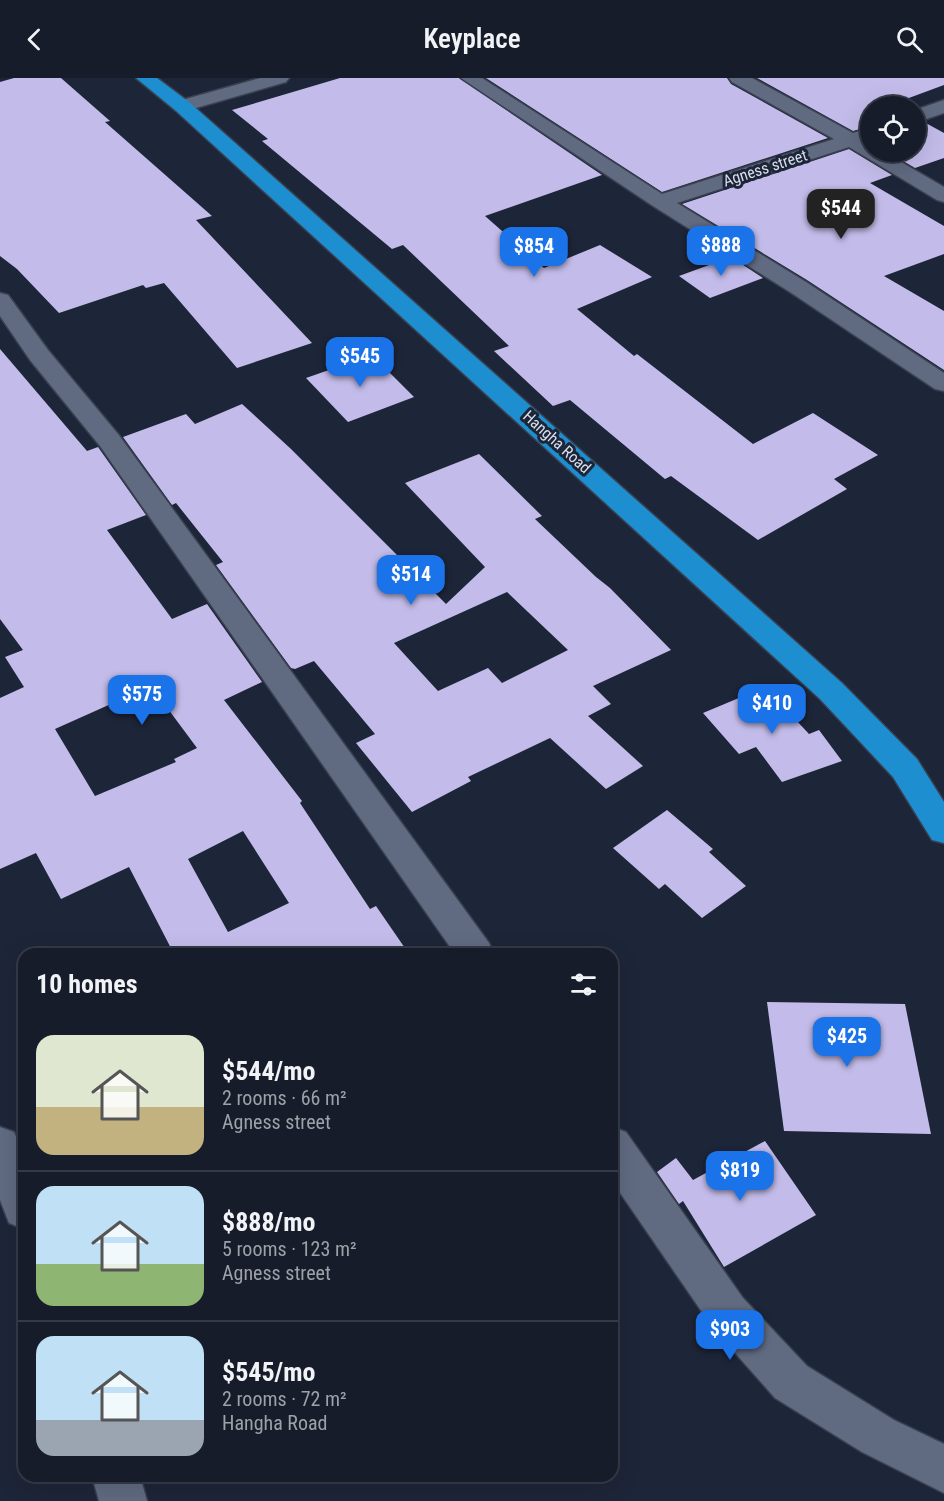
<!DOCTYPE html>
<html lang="en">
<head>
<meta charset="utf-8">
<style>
	body { margin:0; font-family:"Roboto Condensed",sans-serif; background:#1f2532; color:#f1f3f6; height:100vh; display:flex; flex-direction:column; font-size:22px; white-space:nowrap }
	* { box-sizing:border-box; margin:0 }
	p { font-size:20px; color:#9ea1a8 }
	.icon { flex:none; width:33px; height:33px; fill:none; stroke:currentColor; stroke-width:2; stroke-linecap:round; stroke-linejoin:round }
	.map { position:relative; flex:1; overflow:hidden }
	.side { position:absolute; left:18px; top:870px; width:600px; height:534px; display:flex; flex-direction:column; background:#161c2a; border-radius:18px; box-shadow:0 6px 24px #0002,0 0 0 2px #353a47 }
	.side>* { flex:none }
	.tools { position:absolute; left:860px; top:18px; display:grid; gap:12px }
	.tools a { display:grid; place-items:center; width:66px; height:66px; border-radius:50%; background:#161c2a; box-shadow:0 6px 24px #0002,0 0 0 2px #353a47; font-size:30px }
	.price { position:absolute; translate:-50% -51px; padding:0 14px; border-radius:12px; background:#1a73e8; color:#fff; font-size:20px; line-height:39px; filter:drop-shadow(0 2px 3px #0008) }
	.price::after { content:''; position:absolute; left:50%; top:36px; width:18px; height:14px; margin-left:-9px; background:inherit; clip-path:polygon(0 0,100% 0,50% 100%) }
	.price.current { background:#222; color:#fff }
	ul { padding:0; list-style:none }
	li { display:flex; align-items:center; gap:18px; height:150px; padding:0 18px }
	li+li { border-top:2px solid #353a47 }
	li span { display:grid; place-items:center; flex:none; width:168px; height:120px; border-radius:18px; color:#555 }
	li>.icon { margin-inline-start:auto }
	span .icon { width:72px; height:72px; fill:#fffc; stroke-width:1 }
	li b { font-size:26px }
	h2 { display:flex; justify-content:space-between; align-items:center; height:72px; padding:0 18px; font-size:26px }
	header { display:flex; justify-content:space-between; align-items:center; height:78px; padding:0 18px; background:#161c2a; font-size:27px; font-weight:600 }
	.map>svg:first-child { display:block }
	.building { fill:#c3bcea; fill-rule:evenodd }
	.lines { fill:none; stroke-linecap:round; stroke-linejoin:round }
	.street-casing { stroke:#394050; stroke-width:3 }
	.highway-casing { stroke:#394050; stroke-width:3 }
	.street { fill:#606a80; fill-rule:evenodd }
	.highway { fill:#1d8ecf; fill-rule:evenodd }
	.labels { text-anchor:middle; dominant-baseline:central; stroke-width:6; stroke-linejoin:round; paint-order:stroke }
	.far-street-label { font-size:16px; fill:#d9dfec; stroke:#1d2538 }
</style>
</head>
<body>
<header><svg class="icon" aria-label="back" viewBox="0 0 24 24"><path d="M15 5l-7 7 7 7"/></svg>Keyplace<svg class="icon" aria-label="search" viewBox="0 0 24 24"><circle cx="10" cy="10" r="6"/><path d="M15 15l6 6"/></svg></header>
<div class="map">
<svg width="944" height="1423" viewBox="0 0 944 1423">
	<rect width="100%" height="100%" fill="#1d2538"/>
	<g class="building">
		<polygon points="14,0 61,0 110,43 105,44 212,138 196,142 312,265 237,290 164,205 146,210 143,207 59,235 17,191 0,178 0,4"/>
		<polygon points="340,0 459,0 602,97 485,138 544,190 600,167 652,199 577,231 634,278 637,276 753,366 813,335 878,377 834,401 847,411 758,462 671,398 665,401 570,322 553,328 494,273 509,268 403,167 392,171 262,63 268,61 232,32"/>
		<polygon points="486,0 727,0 731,6 828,60 662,114"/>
		<polygon points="757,0 944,0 944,7 890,27 894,28 870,28 870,48 853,53"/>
		<polygon points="924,44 944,55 944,80 915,90 888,74 915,74 915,47"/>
		<polygon points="849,71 892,97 870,105 944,148 944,176 884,198 944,233 944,292 807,202 682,126"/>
		<polygon points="731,179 763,200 710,220 679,198"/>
		<path d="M0 271 87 373 98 369 146 437 107 452 172 541 207 526 262 604 224 622 302 723 300 725 370 831 376 828 409 876H174L129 789 61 821 36 775 0 791V620L24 609 5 579 23 572 0 541ZM151 608 197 670 174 681 176 684 95 718 55 651ZM243 753 289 825 228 854 188 781Z"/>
		<polygon points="372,277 414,319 348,344 306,300"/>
		<path d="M242 326 291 371 446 526 485 489 405 405 479 376 542 438 535 441 596 499 610 510 671 572 593 608 611 626 588 638 643 688 606 711 550 660 468 699 471 703 412 734 356 665 375 656 314 583 295 591 291 590 216 487 223 484 176 425 172 427 123 359 186 336 195 346ZM507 514 568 572 502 605 488 590 438 613 394 565Z"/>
		<polygon points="765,609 809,656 819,652 842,683 782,704 756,669 739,676 703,635"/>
		<polygon points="667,732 713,771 709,774 746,808 702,840 665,806 659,811 613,770"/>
		<polygon points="767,924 905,926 931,1056 784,1053"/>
		<polygon points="765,1063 816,1137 724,1189 683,1123 679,1126 657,1094 676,1080 693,1102"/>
	</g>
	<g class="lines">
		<defs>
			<g id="street">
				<polygon points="260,0 289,0 286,4 182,34 175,32 173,28 175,24"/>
				<polygon points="461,0 482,0 662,116 834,61 732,4 729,0 752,0 853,55 870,50 870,62 867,63 870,65 870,74 884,74 944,109 944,124 937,122 849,69 677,125 806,204 944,295 944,313 935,311 790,214 653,128"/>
				<polygon points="944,22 944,35 915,45 915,32"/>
				<polygon points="0,215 8,217 48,272 118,356 489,865 494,876 455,876 100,368 30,282 0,238"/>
				<polygon points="0,1049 14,1054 24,1078 24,1151 9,1145 0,1122"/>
				<polygon points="612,1049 626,1054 743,1220 807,1288 894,1342 944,1366 944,1415 862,1374 775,1320 713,1250 612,1103"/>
				<polygon points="92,1398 140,1398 147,1423 99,1423"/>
			</g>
			<polygon id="highway" points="136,0 157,0 189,24 842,605 917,681 944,724 944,765 932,762 893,699 820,621 175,32"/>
		</defs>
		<use href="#street" class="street-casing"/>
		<use href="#highway" class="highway-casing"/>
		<use href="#street" class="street"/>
		<use href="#highway" class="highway"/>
	</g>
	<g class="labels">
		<g class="far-street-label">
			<text transform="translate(765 90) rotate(-18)">Agness street</text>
			<text transform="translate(557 364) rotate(42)">Hangha Road</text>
		</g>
	</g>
</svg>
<div class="tools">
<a><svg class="icon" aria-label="locate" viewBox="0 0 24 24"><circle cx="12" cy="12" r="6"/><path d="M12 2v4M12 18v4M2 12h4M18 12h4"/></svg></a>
</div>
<b class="price current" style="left:841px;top:162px">$544</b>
<b class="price" style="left:721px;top:199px">$888</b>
<b class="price" style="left:534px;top:200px">$854</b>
<b class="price" style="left:360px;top:310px">$545</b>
<b class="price" style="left:411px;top:528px">$514</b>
<b class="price" style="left:142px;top:648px">$575</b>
<b class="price" style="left:772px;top:657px">$410</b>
<b class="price" style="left:847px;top:990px">$425</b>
<b class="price" style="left:740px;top:1124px">$819</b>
<b class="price" style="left:730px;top:1283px">$903</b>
<section class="side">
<h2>10 homes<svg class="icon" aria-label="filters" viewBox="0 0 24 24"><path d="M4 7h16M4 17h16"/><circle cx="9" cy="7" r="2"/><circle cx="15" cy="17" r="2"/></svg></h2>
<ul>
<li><span style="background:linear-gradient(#dfe7d0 60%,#c2b280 0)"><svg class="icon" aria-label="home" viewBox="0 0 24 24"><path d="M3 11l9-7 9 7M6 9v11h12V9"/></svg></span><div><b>$544/mo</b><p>2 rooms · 66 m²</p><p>Agness street</p></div></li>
<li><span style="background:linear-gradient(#bfe0f5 65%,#8fb573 0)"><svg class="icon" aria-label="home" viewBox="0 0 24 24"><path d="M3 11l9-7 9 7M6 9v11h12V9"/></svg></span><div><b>$888/mo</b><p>5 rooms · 123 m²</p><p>Agness street</p></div></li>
<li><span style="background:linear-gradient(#bfe0f5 70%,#9aa5b1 0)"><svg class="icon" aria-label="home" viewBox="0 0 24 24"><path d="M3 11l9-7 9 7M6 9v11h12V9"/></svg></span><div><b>$545/mo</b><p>2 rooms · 72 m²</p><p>Hangha Road</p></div></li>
</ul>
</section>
</div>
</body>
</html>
